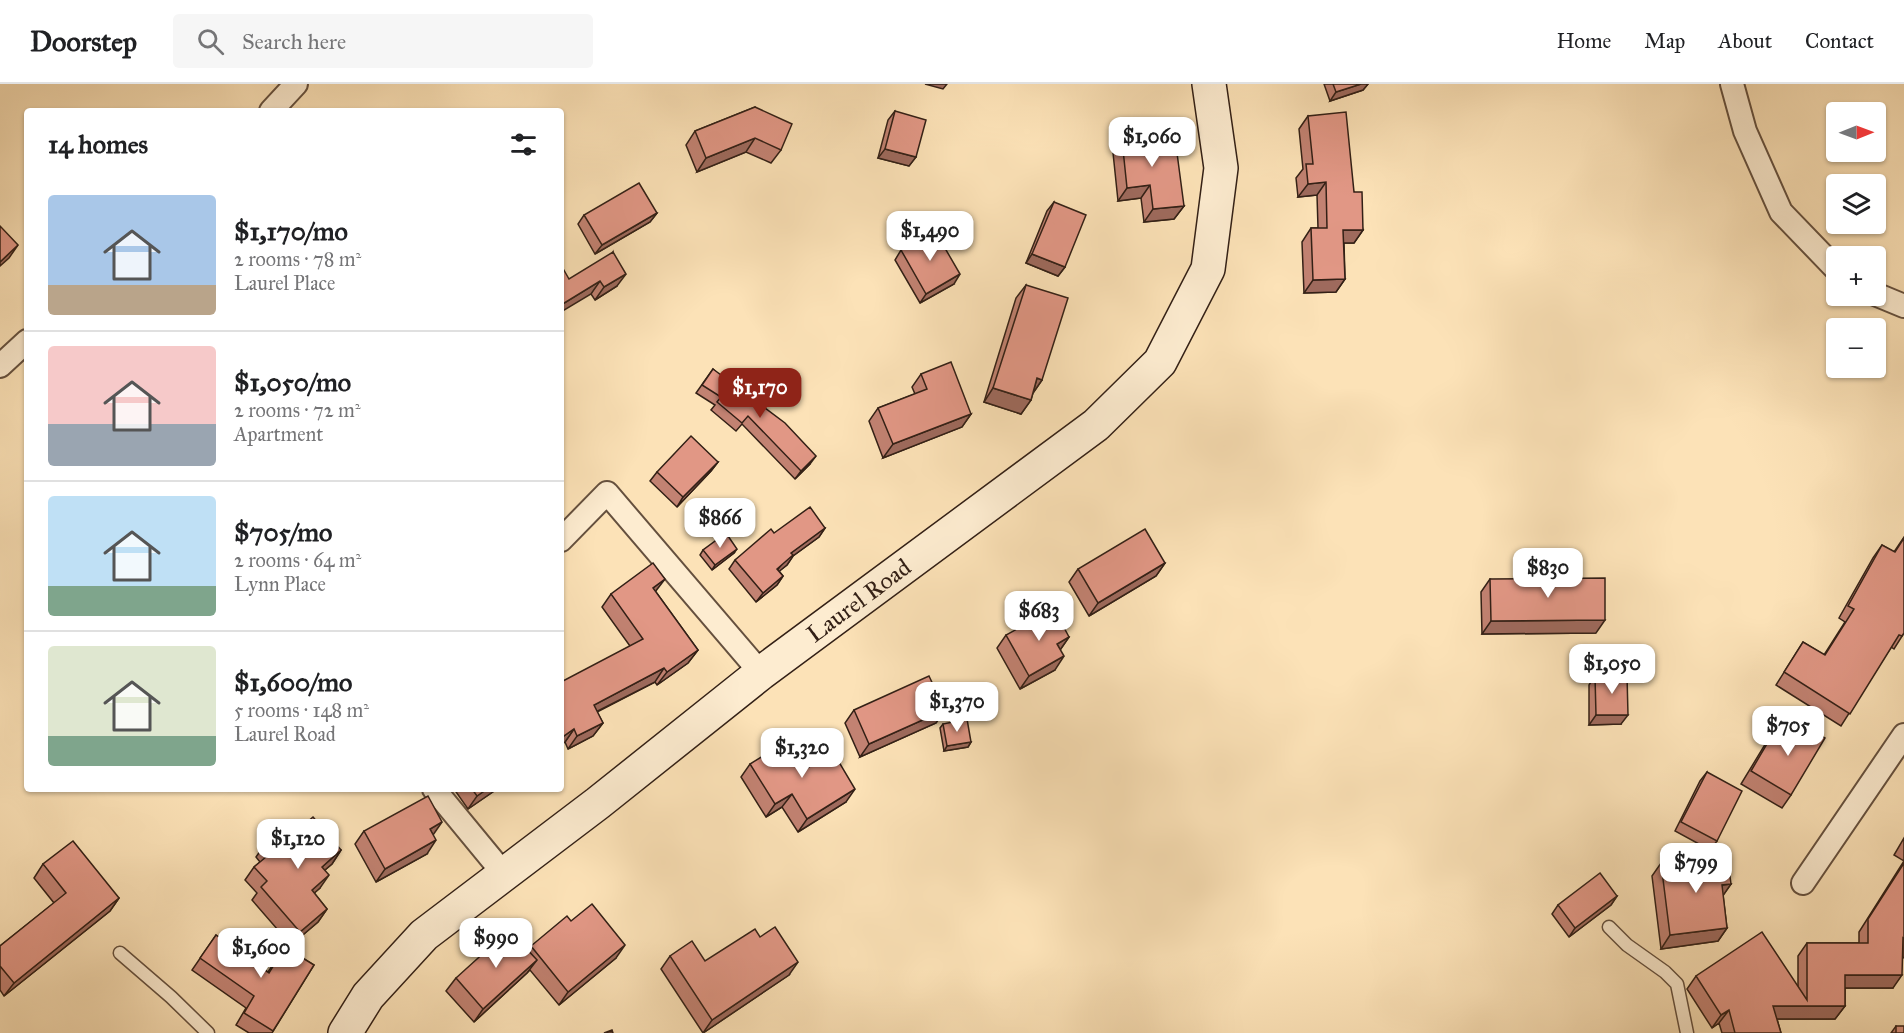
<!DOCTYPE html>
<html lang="en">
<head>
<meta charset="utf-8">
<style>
	body { margin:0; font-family:"IM FELL Great Primer",serif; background:#f6f6f6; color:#202124; height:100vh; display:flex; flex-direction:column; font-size:22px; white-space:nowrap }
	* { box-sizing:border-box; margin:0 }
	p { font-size:20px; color:#757577 }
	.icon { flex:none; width:33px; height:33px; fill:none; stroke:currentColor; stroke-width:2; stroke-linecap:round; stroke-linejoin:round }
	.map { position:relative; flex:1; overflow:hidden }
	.panel { position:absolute; left:24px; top:24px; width:540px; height:684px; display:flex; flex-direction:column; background:#fff; border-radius:6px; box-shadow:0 2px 4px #0004 }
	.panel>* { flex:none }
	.needle { width:39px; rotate:89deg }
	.controls { position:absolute; left:1826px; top:18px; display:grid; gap:12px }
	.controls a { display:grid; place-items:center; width:60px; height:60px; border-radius:6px; background:#fff; box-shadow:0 2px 4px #0004; font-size:30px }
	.price { position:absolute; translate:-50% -51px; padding:0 14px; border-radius:12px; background:#fff; color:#222; font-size:20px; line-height:39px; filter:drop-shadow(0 2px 3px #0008) }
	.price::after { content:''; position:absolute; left:50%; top:36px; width:18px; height:14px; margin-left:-9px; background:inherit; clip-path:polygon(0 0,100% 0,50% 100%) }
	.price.selected { background:#8f2418; color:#fff }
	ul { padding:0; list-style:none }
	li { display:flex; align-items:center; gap:18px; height:150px; padding:0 24px }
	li+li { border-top:2px solid #e0e0e0 }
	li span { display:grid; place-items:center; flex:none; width:168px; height:120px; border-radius:6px; color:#555 }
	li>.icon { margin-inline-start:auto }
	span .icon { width:72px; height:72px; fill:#fffc; stroke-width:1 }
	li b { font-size:26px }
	h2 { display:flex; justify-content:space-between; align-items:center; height:72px; padding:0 24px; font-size:26px }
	header { display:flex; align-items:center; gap:36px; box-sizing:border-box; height:84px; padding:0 30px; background:#fff; border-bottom:2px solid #e0e0e0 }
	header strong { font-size:28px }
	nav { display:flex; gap:33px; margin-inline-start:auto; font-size:21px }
	.search { width:420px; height:54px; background:#f6f6f6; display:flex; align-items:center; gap:15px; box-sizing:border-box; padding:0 21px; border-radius:6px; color:#757577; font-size:22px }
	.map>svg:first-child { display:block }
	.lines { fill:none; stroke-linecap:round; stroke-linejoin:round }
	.lane-casing { stroke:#65503e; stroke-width:15 }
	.street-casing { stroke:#65503e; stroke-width:26 }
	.secondary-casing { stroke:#332016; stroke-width:36 }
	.lane { stroke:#fdecd0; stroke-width:12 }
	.street { stroke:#fdecd0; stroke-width:22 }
	.secondary { stroke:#fdecd0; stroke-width:33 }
	.wall { fill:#c28272; stroke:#332016; stroke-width:1.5 }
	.shaded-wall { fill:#9e6a5d; stroke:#332016; stroke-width:1.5 }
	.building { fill:#e19785; stroke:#332016; stroke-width:1.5 }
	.labels { text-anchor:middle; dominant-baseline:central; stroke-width:4.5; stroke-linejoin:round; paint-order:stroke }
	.street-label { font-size:24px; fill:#332016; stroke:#fdecd0 }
</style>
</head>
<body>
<header>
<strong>Doorstep</strong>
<div class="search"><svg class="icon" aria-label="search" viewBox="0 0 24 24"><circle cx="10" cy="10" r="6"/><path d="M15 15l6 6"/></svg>Search here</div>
<nav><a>Home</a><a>Map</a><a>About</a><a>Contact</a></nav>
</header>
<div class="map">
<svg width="1904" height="949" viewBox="0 0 1904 949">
	<rect width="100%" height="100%" fill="#fce2b7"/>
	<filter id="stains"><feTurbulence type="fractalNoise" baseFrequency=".00333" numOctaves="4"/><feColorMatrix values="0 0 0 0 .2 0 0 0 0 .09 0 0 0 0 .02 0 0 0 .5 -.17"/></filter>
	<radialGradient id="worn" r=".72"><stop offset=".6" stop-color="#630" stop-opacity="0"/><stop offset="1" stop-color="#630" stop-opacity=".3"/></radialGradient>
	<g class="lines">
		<defs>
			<g id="lane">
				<polyline points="1609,843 1627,861 1665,888 1677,900 1687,949"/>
				<polyline points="120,869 171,913 208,949"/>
			</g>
			<g id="street">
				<polyline points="1732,0 1745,47 1781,128 1836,185"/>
				<polyline points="271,27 296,0"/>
				<polyline points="1875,210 1904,222"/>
				<polyline points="0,282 27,257"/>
				<polyline points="561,456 607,409 761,589"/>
				<polyline points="434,705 504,790"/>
				<polyline points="1803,799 1904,651"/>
			</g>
			<g id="secondary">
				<path id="s1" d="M345 949 368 912 424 851 598 719 761 589 1096 341 1160 278 1208 185 1221 84 1209 0"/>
			</g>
		</defs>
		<use href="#lane" class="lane-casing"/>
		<use href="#street" class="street-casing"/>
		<use href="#secondary" class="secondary-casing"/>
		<use href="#lane" class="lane"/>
		<use href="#street" class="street"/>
		<use href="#secondary" class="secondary"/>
	</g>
	<g class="wall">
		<polygon points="1324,0 1368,0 1363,6 1330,17"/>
		<polygon points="755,23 781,66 771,79 746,68 697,88 686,61 695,47"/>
		<polygon points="895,27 916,73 909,82 878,74 888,36"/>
		<polygon points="1308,32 1354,108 1363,146 1354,159 1344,159 1345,195 1336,208 1304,209 1302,158 1311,144 1318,144 1317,111 1298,113 1296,94 1303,85 1299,45"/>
		<polygon points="1121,46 1157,71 1184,122 1174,135 1144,138 1141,114 1118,117 1112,59"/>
		<polygon points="1054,118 1065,183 1058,192 1026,179 1047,127"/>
		<polygon points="657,129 650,138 595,170 578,140 584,131"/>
		<polygon points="901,166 954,200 920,219 895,176"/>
		<polygon points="613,168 617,202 595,216 591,210"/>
		<polygon points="1026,201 1042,296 1033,309 1031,316 1021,330 984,318 1016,214"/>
		<polygon points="713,285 810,380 795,395 742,340 736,347 711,326 715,321 696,309"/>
		<polygon points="921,290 971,330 962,343 883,374 869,337 878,324 915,310 912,303"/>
		<polygon points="718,378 711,387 677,423 650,397 657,388"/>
		<polygon points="825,444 819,453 793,472 787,481 779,487 783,492 777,501 756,518 729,485 735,476 774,449"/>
		<polygon points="1904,453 1904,549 1894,565 1891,563 1841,642 1776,601 1803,558 1824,571 1845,538 1839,534 1873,474 1882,461 1894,468"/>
		<polygon points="703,466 734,469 712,486 700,471"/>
		<polygon points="1165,479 1156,492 1089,532 1069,498 1078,485"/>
		<polygon points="1490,495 1596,549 1482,550 1481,508"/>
		<polygon points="656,508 698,566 688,579 657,601 655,598 597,628 603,639 593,652 568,665 565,658 630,562 602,523 611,510"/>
		<polygon points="1006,551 1069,553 1060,566 1055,586 1020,605 997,564"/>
		<polygon points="1595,592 1621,640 1589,641 1589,601"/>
		<polygon points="854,626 945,626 936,639 860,673 845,639"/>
		<polygon points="1800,639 1791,711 1782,724 1741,700 1769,654 1778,641 1793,650"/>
		<polygon points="943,640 971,658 968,663 944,667 940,644"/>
		<polygon points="750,680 804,686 846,718 798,748 782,723 766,733 741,693"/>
		<polygon points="1707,688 1717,757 1710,766 1675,747 1700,697"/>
		<polygon points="454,705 497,705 468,725"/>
		<polygon points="299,745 341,766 332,780 325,786 320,804 314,809 327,825 318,838 291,861 252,816 257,809 245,796 254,783 260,778 256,773 265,760"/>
		<polygon points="364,747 427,770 376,798 355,760"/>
		<polygon points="1904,754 1904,777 1894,771"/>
		<polygon points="1904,777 1904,874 1902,873 1893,904 1845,904 1845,922 1835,935 1777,935 1781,949 1722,949 1719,939 1712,944 1687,905 1696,892 1798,902 1798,872 1807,859 1859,859 1859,848"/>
		<polygon points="1661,779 1731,800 1723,811 1727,844 1718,857 1661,865 1652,792"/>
		<polygon points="43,780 119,814 110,827 4,912 0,906 0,862 54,819 34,794"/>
		<polygon points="1617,812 1611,821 1569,853 1552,830 1558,821"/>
		<polygon points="571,837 616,874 559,921 530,886 527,889 474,938 446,907 456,894 528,867 531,862"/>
		<polygon points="216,851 268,888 285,863 314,881 272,949 249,949 236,941 246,924 192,886"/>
		<polygon points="670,872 705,877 789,891 703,949 661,885"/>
		<polygon points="1896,942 1904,949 1891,949"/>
	</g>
	<g class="shaded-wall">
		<polygon points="925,0 947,0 943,5"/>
		<polygon points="1361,0 1368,0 1363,6 1330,17 1336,8"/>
		<polygon points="755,54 746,68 697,88 706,74"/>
		<polygon points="885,65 916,73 909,82 878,74"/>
		<polygon points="1326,98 1317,111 1298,113 1308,100"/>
		<polygon points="1150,101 1141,114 1118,117 1127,104"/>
		<polygon points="1184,122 1174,135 1144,138 1153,125"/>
		<polygon points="657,129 650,138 595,170 602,161"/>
		<polygon points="1343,146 1363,146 1354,159 1334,159"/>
		<polygon points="18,161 9,174 0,182 0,178"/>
		<polygon points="1032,170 1065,183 1058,192 1026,179"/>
		<polygon points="626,190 617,202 595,216 604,203"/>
		<polygon points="960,190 954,200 920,219 926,210"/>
		<polygon points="1345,195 1336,208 1304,209 1313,196"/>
		<polygon points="600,197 591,210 561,228 561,221"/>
		<polygon points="1037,294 1042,296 1033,309"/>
		<polygon points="993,304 1031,316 1021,330 984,318"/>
		<polygon points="971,330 962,343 883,374 893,360"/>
		<polygon points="816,372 810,380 795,395 801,387"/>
		<polygon points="718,378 711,387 677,423 683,413"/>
		<polygon points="825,444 819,453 793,472 787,481 771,494 791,469"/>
		<polygon points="737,465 734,469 712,486 715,481"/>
		<polygon points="1165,479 1156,492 1089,532 1098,519"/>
		<polygon points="783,492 777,501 756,518 763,509"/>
		<polygon points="665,495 655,508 653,504"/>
		<polygon points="1605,536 1596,549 1482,550 1491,537"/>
		<polygon points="1069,553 1060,566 1057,560"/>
		<polygon points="698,566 688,579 657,601 667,588"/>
		<polygon points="1064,572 1055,586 1020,605 1029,592"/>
		<polygon points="664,584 655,598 584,634 594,621"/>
		<polygon points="945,626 936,639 860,673 869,660"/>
		<polygon points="1596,631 1628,631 1621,640 1589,641"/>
		<polygon points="603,639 593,652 568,665 577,652"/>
		<polygon points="574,645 565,658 561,661 561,654"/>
		<polygon points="971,658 968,663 944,667 947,662"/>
		<polygon points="487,705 497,705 468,725 477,712"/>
		<polygon points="855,705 846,718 798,748 807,735"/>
		<polygon points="792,710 782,723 766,733 775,720"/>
		<polygon points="442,738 433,751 430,745"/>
		<polygon points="436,756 427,770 376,798 385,785"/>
		<polygon points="341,766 332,780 313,796 322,783"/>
		<polygon points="329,791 320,804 302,820 312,806"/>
		<polygon points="1731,800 1722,813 1722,801"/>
		<polygon points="1617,812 1611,821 1569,853 1575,844"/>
		<polygon points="119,814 110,827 4,912 14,899"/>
		<polygon points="327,825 318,838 291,861 300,848"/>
		<polygon points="1727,844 1718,857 1661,865 1670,851"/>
		<polygon points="625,861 616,874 559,921 568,908"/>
		<polygon points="537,876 527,889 474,938 483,925"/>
		<polygon points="798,878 789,891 703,949 712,936"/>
		<polygon points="1845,891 1902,891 1893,904 1836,904"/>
		<polygon points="1773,922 1845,922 1835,935 1764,935"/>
		<polygon points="1729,926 1719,939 1712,944 1721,931"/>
	</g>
	<g class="building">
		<polygon points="1333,0 1361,0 1336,8"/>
		<polygon points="755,23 792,40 781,66 755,54 706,74 695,47"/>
		<polygon points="895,27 926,36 916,73 885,65"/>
		<polygon points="1346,28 1354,108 1362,108 1363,146 1343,146 1345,195 1313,196 1311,144 1327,144 1326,98 1308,100 1306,80 1313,80 1308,32"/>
		<polygon points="1153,42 1157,71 1177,69 1184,122 1153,125 1150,101 1127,104 1121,46"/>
		<polygon points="639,99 657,129 602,161 584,131"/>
		<polygon points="1054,118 1086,131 1065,183 1032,170"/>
		<polygon points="0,142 18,161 0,178"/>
		<polygon points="935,147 960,190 926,210 901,166"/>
		<polygon points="613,168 626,190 604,203 600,197 561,221 561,181 569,195"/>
		<polygon points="1026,201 1068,214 1042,296 1037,294 1031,316 993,304"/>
		<polygon points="951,278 971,330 893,360 878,324 927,305 921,290"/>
		<polygon points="713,285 785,339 816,372 801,387 748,332 742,339 717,318 721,313 702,301"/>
		<polygon points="691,352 718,378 683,413 657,388"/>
		<polygon points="810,423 825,444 791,469 793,471 777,485 783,492 763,509 735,476 771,445 774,449"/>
		<polygon points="1145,445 1165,479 1098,519 1078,485"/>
		<polygon points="726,449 737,465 715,481 703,466"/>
		<polygon points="1904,454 1904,549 1902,552 1899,551 1850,630 1784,588 1803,558 1825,571 1854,525 1848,522 1882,461 1895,468"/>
		<polygon points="653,479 665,495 653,504 698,566 667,588 664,584 594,621 603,639 577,652 574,645 561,654 561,598 643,555 611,510"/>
		<polygon points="1605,494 1605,536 1491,537 1490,495"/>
		<polygon points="1054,525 1069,553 1057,560 1064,572 1029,592 1006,551"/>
		<polygon points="1627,591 1628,631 1596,631 1595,592"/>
		<polygon points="929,592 945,626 869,660 854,626"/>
		<polygon points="967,635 971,658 947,662 943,640"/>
		<polygon points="1800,639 1825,654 1791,711 1751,687 1778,641 1794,650"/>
		<polygon points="787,657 804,686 833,668 855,705 807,735 792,710 775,720 750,680"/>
		<polygon points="1707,688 1742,707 1717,757 1681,738"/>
		<polygon points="472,705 487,705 477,712"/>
		<polygon points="428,712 442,738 430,745 436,756 385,785 364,747"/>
		<polygon points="313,733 341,766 322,783 329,791 312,806 327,825 300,848 261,803 267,797 254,783 272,768 265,760 292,736 299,745"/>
		<polygon points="73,757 119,814 14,899 0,882 0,862 66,809 43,780"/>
		<polygon points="1727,770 1731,800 1722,801 1727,844 1670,851 1661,779"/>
		<polygon points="1904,779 1904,855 1903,854 1902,891 1845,891 1845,922 1773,922 1781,949 1735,949 1729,926 1721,931 1696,892 1762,848 1807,916 1807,859 1868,859 1868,835"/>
		<polygon points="1600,789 1617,812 1575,844 1558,821"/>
		<polygon points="592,820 625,861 568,908 531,862 567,832 571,837"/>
		<polygon points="775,843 798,878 712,936 670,872 692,857 705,877 755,845 760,853"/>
		<polygon points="509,846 537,876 483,925 456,894"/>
		<polygon points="216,851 269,889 285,863 314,881 273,947 244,929 254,912 200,874"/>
		<rect x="1896" y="942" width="8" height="7"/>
		<polygon points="612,946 613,949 604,949"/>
	</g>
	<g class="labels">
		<g class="street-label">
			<text stroke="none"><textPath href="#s1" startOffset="675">Laurel Road</textPath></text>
		</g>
	</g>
	<rect width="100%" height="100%" filter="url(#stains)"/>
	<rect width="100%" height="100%" fill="url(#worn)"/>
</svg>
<div class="controls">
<a><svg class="needle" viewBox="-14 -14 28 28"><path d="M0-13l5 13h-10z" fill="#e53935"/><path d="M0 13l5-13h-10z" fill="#757577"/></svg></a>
<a><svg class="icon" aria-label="layers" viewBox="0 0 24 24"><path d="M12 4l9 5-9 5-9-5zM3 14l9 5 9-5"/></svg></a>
<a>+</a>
<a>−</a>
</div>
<b class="price" style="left:1152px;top:84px">$1,060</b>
<b class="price" style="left:930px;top:178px">$1,490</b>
<b class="price selected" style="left:760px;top:335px">$1,170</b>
<b class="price" style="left:720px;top:465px">$866</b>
<b class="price" style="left:1548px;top:515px">$830</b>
<b class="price" style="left:1039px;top:558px">$683</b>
<b class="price" style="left:1612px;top:611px">$1,050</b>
<b class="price" style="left:957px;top:649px">$1,370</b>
<b class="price" style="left:1788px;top:673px">$705</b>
<b class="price" style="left:802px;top:695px">$1,320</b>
<b class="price" style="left:298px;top:786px">$1,120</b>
<b class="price" style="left:1696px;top:810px">$799</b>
<b class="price" style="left:496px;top:885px">$990</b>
<b class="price" style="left:261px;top:895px">$1,600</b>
<section class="panel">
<h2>14 homes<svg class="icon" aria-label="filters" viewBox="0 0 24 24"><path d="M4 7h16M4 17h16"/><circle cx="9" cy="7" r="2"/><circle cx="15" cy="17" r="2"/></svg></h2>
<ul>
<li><span style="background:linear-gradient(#a9c7e8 75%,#b9a48a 0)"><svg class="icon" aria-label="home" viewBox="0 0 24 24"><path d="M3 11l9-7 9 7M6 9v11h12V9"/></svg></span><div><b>$1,170/mo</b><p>2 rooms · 78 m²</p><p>Laurel Place</p></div></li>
<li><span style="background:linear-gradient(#f6c9c9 65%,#9aa5b1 0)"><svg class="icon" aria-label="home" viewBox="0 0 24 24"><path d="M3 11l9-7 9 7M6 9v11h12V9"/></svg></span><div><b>$1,050/mo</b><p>2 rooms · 72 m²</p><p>Apartment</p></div></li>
<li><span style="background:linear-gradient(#bfe0f5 75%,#7fa58c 0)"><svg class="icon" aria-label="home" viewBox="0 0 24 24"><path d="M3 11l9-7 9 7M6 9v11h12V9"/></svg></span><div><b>$705/mo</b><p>2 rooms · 64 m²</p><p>Lynn Place</p></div></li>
<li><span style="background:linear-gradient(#dfe7d0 75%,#7fa58c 0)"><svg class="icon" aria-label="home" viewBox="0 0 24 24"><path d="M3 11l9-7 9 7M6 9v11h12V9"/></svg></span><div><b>$1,600/mo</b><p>5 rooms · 148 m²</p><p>Laurel Road</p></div></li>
</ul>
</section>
</div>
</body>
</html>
